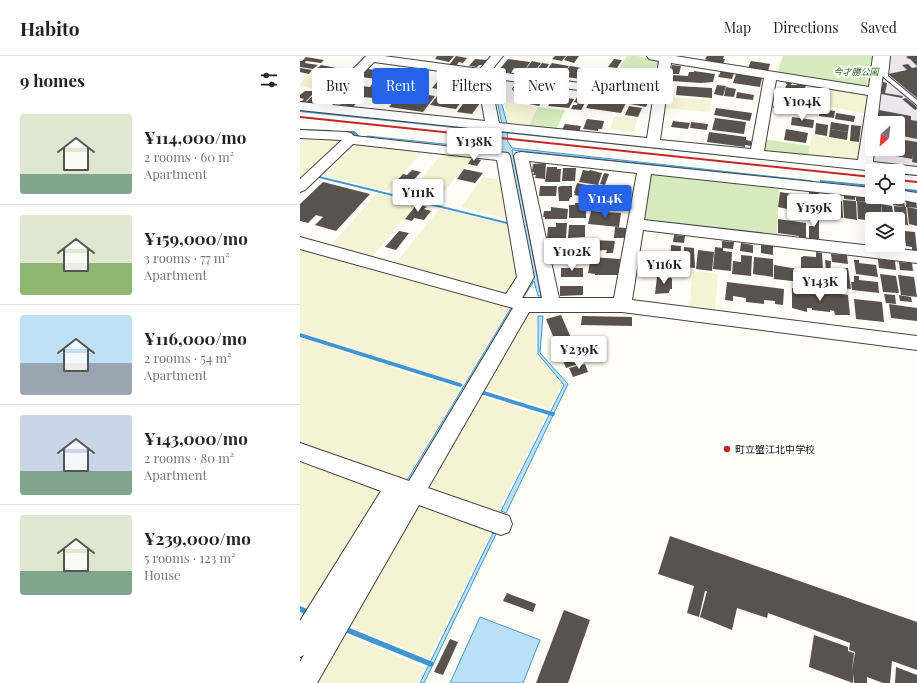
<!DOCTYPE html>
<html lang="en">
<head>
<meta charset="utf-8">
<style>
	body { margin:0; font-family:"Playfair Display","Noto Sans JP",serif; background:#f6f6f6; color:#222; height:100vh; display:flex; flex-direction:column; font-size:15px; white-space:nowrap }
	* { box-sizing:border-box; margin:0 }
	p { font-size:13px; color:#767676 }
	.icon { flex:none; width:22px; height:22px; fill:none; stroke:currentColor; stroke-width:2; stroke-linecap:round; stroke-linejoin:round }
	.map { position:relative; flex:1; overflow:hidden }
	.details { display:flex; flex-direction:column; background:#fff; width:300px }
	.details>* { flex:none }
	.top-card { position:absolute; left:12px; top:12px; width:380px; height:36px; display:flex; gap:8px }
	.needle { width:26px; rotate:207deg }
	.buttons { position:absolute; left:565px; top:60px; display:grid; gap:8px }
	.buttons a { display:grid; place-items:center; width:40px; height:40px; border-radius:4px; background:#fff; box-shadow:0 4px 16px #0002; font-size:20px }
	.price { position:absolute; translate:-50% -34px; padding:0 9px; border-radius:4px; background:#fff; color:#222; font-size:13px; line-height:26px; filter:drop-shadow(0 1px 2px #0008) }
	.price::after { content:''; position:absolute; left:50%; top:24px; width:12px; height:9px; margin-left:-6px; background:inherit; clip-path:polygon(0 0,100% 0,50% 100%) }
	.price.active { background:#2563eb; color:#fff }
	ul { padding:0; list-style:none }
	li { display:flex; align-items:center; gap:12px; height:100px; padding:0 20px }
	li+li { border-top:1px solid #e0e0e0 }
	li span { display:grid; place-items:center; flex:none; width:112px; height:80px; border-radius:4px; color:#555 }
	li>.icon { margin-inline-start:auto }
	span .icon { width:48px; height:48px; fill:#fffc; stroke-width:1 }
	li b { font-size:17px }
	h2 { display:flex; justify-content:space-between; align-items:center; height:48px; padding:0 20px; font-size:17px }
	.pill { padding:0 14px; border-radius:4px; background:#fff; box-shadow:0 4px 16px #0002; font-size:14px; line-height:36px }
	.pill.active { background:#2563eb; color:#fff }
	header { display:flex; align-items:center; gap:24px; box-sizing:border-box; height:56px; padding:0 20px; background:#fff; border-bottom:1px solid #e0e0e0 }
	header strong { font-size:19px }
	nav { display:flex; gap:22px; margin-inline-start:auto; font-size:14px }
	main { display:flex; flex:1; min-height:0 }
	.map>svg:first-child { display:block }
	.industrial { fill:#eee6ef }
	.farmland { fill:#f6f3d4 }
	.green { fill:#d5ebbd }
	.water { fill:#b9e0f7; stroke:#3f96cf }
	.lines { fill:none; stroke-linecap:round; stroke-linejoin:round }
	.stream { fill:#3f96cf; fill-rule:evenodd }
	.building { fill:#5a524d }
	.lane-casing { stroke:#444; stroke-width:2 }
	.street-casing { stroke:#444; stroke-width:2 }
	.lane { fill:#fff; fill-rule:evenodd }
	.street { fill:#fff; fill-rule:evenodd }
	.rail { stroke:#c4262e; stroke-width:2 }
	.poi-dot { fill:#c4262e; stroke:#fff; stroke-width:1.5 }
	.labels { text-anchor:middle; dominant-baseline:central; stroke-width:4; stroke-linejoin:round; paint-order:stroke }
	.far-park-label { font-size:9px; font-style:italic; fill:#2f6b1f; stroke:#fff }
	.poi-label { font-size:10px; fill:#111; stroke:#fff; text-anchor:start }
</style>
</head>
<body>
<header>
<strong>Habito</strong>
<nav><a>Map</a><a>Directions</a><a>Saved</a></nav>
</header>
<main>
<section class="details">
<h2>9 homes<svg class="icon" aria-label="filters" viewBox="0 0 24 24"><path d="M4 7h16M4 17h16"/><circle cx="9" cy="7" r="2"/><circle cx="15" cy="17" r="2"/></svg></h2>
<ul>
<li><span style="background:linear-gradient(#dfe7d0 75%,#7fa58c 0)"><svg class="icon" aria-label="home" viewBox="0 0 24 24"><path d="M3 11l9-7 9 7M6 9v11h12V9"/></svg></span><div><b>¥114,000/mo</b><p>2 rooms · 60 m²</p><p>Apartment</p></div></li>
<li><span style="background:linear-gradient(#dfe7d0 60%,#8fb573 0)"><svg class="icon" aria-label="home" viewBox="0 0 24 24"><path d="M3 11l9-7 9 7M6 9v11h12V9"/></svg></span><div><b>¥159,000/mo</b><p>3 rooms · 77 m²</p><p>Apartment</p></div></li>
<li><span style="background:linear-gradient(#bfe0f5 60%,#9aa5b1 0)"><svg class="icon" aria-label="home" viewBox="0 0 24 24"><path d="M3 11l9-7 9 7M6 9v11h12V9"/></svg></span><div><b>¥116,000/mo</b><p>2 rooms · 54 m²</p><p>Apartment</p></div></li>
<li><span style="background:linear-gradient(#c9d6e8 70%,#7fa58c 0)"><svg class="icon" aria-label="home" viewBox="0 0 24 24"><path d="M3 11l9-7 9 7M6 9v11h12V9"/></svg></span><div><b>¥143,000/mo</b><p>2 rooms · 80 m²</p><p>Apartment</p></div></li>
<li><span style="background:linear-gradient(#dfe7d0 70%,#7fa58c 0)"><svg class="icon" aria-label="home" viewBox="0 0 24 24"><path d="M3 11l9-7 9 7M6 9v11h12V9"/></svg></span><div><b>¥239,000/mo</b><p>5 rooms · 123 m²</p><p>House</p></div></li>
</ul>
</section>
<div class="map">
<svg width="617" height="627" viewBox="0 0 617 627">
	<rect width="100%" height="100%" fill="#fffdf5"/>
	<g class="industrial">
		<polygon points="585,0 617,0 617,111 576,107 571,104 573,93 598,93 598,67 576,67"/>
		<polygon points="198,22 235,27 222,49 204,46"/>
	</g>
	<g class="farmland">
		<polygon points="12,16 46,21 31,35 0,30 0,28"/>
		<polygon points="524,31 563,37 568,40 564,57 520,49"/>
		<polygon points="367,41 411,44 410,56 365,52"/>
		<polygon points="204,46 238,51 228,71 209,69"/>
		<polygon points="314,61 337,63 334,76 310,73"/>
		<polygon points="512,79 560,87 558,103 553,105 508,100"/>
		<polygon points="7,81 42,82 44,86 0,124 0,87"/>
		<polygon points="56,89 122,96 87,135 24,120"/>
		<polygon points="142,98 172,101 135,147 107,140"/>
		<polygon points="183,121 203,124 209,163 161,151"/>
		<polygon points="78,137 117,147 72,201 30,190"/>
		<polygon points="139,153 210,169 219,221 208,238 95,208"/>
		<polygon points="0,192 211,251 164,328 0,276"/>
		<polygon points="393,215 418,218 415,253 389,250"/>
		<polygon points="226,256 237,257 236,298 262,329 250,353 182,332"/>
		<polygon points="0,282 161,333 104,426 0,389"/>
		<polygon points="178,339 246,361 196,459 128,434 125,430"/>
		<polygon points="0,405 86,436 15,552 0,546"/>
		<polygon points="115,446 193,473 129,603 44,567"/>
		<polygon points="39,576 125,612 117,627 9,627"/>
	</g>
	<g class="green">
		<polygon points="327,0 338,0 358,5 355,20 318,14"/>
		<polygon points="483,0 574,0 569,30 565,32 477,17"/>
		<polygon points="238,51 265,54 256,74 228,71"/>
		<polygon points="464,83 510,90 508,100 469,96 462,93"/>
		<polygon points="356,117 479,130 477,180 347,165 341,159 350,120"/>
	</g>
	<g class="water">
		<polygon points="192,21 195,21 207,68 202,68"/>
		<polygon points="201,75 207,76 208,86 212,92 512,125 212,94 241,240 238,240 234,225 223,242 219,240 207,97 66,82 67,80 202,94 199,85"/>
		<polygon points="211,252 214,253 109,427 106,426"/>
		<polygon points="238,260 243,260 240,297 268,328 206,457 201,455 264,329 238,298"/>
		<polygon points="193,477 196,478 124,627 120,627"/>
		<polygon points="180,561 240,584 223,627 150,627"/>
	</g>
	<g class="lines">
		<g class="stream">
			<polygon points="0,54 465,102 467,103 465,104 0,56"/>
			<polygon points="0,73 31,74 33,75 31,76 0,75"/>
			<polygon points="40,75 54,75 61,81 73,80 75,81 73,82 60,83 52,77 41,77 39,76"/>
			<polygon points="598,116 617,118 617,120 598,118"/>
			<polygon points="18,120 19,120 207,166 209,167 207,168 19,122 17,121"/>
			<polygon points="520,124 572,129 572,131 521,126 520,126"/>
			<polygon points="598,132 617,134 617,136 598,134"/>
			<polygon points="0,277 160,327 162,328 163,329 162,330 160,331 0,281"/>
			<polygon points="182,335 184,335 252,356 254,356 255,358 254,360 252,360 184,339 182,339 181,337"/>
			<polygon points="0,550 10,554 11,556 10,558 8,559 0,556"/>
			<polygon points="47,571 133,606 134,608 133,610 131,611 45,576 44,574 45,572"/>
		</g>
	</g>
	<g class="building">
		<polygon points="137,0 154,0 149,6 135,3"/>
		<polygon points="156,0 167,2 163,7 159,6 156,10 149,9"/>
		<polygon points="255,0 266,0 262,5 252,3"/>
		<polygon points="267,0 279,0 274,7 264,4"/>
		<polygon points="407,0 424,0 423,3 425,3 423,8 406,6 407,4 405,3"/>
		<polygon points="606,0 617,0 617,10 610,3 606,2 608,1"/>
		<polygon points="6,1 24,4 21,7 6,5 5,7 18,9 13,13 0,11 0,5 2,5"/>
		<polygon points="175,3 187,4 183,9 179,9 177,11 169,10"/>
		<polygon points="208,3 230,6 225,14 214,12 211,17 198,15"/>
		<polygon points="314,3 322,4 317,12 308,11"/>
		<polygon points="232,5 241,7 233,18 224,16"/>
		<polygon points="451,5 470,8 468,15 448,12"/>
		<polygon points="242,7 249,8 242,20 234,18"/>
		<polygon points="252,7 269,10 265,16 269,17 270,16 266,15 270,10 287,13 281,23 244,18"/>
		<polygon points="608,8 612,12 617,11 617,42 588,18 607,14 602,9"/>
		<polygon points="21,9 42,13 39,15 42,16 38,19 14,15"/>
		<polygon points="372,9 381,10 379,18 370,18"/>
		<polygon points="0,12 12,14 9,18 0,16"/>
		<polygon points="68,13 80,15 84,15 77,23 61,21"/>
		<polygon points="289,13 299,15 294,25 284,23"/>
		<polygon points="300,15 310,16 303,26 294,25"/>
		<polygon points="394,15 415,18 413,26 401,27 371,25 372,19 388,20 389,16 394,16"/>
		<polygon points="421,15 434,17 432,23 418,21"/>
		<polygon points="311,17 320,18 317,27 307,26"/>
		<polygon points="436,18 462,22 460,31 433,27"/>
		<polygon points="91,19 108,22 101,30 84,27"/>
		<polygon points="323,19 332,19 329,28 319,27"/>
		<polygon points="142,20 158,23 149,35 132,32"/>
		<polygon points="341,20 344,21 340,31 331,29 334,21"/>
		<polygon points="345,23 351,25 349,33 347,33 346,35 340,34"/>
		<polygon points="487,25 492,26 491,29 497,29 498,27 506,29 503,39 484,35 487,28 486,28"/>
		<polygon points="160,26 178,30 174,36 179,37 176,41 150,38"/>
		<polygon points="583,26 587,27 585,37 603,40 602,42 581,38"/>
		<polygon points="72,28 76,29 74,31 82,32 74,42 50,40 51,38 43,37 51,29 70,31"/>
		<polygon points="417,29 426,30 423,40 414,38"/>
		<polygon points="377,30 412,32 412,42 376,39"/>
		<polygon points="85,31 94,32 89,38 79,37"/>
		<polygon points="426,31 436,33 434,41 424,40"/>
		<polygon points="5,35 16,35 4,47 0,47 4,43 0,42 0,39"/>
		<polygon points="102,35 135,40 123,56 89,51"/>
		<polygon points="511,35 521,37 520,42 510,40"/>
		<polygon points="17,36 28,38 19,47 14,47 12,49 5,47"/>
		<polygon points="437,36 454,39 453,44 436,42"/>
		<polygon points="477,37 494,40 491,55 473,52"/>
		<polygon points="79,38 88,39 84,43 75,42"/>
		<polygon points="230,38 245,40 239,50 224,47"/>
		<polygon points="279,38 289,40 281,54 271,53 273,49 277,49 278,47 274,46"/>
		<polygon points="138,39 163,43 156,53 130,49"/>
		<polygon points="255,39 268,41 267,42 274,43 269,52 248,50"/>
		<polygon points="37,41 59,44 53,51 32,47"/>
		<polygon points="292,42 326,47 321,57 286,52"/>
		<polygon points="333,42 349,44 346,51 330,48"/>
		<polygon points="606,42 617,51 617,53 615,54 602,43"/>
		<polygon points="496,43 499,44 498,46 517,49 516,58 493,54"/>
		<polygon points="165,45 180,47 172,58 157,56"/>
		<polygon points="329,50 342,52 338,61 325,59"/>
		<polygon points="416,52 452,57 450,65 414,59"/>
		<polygon points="520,53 535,55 534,62 519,60"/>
		<polygon points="579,54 611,60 611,64 617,65 617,83 598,79 598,67 577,67"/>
		<polygon points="536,57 555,60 554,66 535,63"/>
		<polygon points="492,61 514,64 513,72 491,69"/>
		<polygon points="415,62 446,66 444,78 412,74"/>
		<polygon points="287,63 304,65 302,73 298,73 298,75 283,73"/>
		<polygon points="373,65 390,67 388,73 371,71"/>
		<polygon points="391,66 408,68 407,74 390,72"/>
		<polygon points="531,66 549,69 548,76 530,73"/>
		<polygon points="516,67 528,69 527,80 515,78"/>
		<polygon points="265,68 281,70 279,76 262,74"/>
		<polygon points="551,69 561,70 559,86 550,85"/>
		<polygon points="486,73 508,77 506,87 484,84"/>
		<polygon points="530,73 548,76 547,84 529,81"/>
		<polygon points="409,76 446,81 446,84 451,85 451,90 445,89 445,91 407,86"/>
		<polygon points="598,83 617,86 617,107 612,106 613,98 612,103 574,96 574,93 598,93"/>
		<polygon points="172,102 181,104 177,110 168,108"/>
		<polygon points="246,107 245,123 235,122 236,119 233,119 234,116 232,116 233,108"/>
		<polygon points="247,111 257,111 257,113 261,113 260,126 245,126"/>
		<polygon points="263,112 276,112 275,125 262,125"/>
		<polygon points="164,113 183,117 175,127 157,123"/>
		<polygon points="112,114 121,116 106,132 93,129 103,118 107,119"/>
		<polygon points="283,114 289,115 290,114 302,117 298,129 279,126"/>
		<polygon points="304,117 309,118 305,129 300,128"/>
		<polygon points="23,126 70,138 36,175 15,169 23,161 16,159 8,167 0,165 0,148"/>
		<polygon points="277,127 304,133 300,143 274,139 275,137 274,137"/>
		<polygon points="240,130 257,130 256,140 239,140"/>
		<polygon points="261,130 272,130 272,141 270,141 269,145 259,145 258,131"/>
		<polygon points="509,134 519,135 519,141 509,140"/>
		<polygon points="480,136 498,139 497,155 478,151"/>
		<polygon points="544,137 555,139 555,144 544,143"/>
		<polygon points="556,139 567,140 567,146 556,145"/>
		<polygon points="508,142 520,144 519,159 507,157"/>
		<polygon points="593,143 604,144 605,151 593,149"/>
		<polygon points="521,144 530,146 530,160 521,159"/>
		<polygon points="531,144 542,145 543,162 531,160"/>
		<polygon points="543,144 556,145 557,164 544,162"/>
		<polygon points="606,144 616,146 617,152 606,151"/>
		<polygon points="557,145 581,148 582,163 572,163 572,165 558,163"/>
		<polygon points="275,147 286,147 286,162 269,162 269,149 275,149"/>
		<polygon points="117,148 127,151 124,153 131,155 124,164 114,162 112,165 105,163"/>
		<polygon points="581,148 592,150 594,163 583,163"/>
		<polygon points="594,150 606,151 608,169 598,168 598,163 595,163"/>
		<polygon points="251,151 268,153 267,163 245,163 245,161 243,161 244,155 251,155"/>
		<polygon points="607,151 617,153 617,170 609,168"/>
		<polygon points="291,155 321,157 319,171 288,168"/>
		<polygon points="510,159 519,160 519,185 509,184 509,170 513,170 513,166 509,165"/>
		<polygon points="478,163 506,167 506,183 499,182 499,180 478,177"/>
		<polygon points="256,167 267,167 266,182 247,182 248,171 256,171"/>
		<polygon points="269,169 285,169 285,181 268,182"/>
		<polygon points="315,171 326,172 325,182 314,182"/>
		<polygon points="598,174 602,175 605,194 598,193"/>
		<polygon points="99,175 109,177 96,194 85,191"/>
		<polygon points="604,175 615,176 617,195 612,194 612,191 606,190"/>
		<polygon points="374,179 385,180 384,187 373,186"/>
		<polygon points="248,183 268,183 268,187 247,187"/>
		<polygon points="292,184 315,185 313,197 306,197 307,194 290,195"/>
		<polygon points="422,185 434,186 433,193 423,192 423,195 432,196 431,215 413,213 415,191 422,192"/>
		<polygon points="441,187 453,189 453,197 440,195"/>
		<polygon points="270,188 284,188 284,204 269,204"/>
		<polygon points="371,189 381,190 380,211 370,210"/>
		<polygon points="461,189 473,190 473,199 461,197"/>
		<polygon points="250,190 269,190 268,203 259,203 260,200 250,200"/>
		<polygon points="384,191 394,192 395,212 383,211"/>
		<polygon points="398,194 414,196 412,215 396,213"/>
		<polygon points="516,196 522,197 523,214 501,212 501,201 503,201 503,200 516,201"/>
		<polygon points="355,198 367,201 367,210 340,208 341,199 355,200"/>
		<polygon points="531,198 547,199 548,208 532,206"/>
		<polygon points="441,199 452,200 451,220 432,218 433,205 441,206"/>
		<polygon points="291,201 320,203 318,219 295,219 295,218 288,217"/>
		<polygon points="454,201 473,203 473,221 453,218"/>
		<polygon points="578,203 595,205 596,214 579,212"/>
		<polygon points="525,204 531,205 530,221 526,221 526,223 529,223 530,232 503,228 502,217 521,219 521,216 526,216"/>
		<polygon points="554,204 559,204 559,207 576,209 578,221 556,218"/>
		<polygon points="599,206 612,207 613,215 600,214"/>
		<polygon points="474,209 498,213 500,215 501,226 474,223"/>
		<rect x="261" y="212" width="22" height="9"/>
		<polygon points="540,212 548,212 551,233 531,231 530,217 541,218"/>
		<polygon points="580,218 596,220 599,237 583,236"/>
		<polygon points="598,219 614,221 617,241 601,239"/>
		<polygon points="554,220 559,220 559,224 578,226 579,237 552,234 551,226 554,226"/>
		<polygon points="357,221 372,222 372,233 370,233 369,237 355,238"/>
		<polygon points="427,226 484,233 483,249 475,248 475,245 464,244 464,248 446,246 446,242 433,240 433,245 425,244"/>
		<polygon points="260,230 283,230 283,239 260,240"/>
		<polygon points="492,232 548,239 550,259 535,259 534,255 530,254 530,256 512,254 512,252 507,252 507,256 492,252"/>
		<polygon points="584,238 595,239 596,248 586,247"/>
		<polygon points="599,239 611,241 612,246 600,245"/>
		<polygon points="554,243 582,246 584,266 556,263"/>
		<polygon points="589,248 617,252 617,265 591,262"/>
		<polygon points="261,259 282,307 266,312 246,263"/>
		<polygon points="282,260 332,261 332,270 281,269"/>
		<polygon points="285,308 288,316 273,321 269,312"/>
		<polygon points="370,480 617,566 617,614 592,605 590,627 583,627 567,621 567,627 554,627 554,617 553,627 509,611 514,579 548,591 548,595 554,597 552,616 555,596 549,594 550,587 468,557 467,562 437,552 432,574 400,561 407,535 405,535 399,561 387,557 394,530 358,518"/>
		<polygon points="207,537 236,548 233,556 203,545"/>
		<polygon points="264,554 290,564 268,627 236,627"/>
		<polygon points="150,583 158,586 143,619 134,616"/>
		<polygon points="596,611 617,619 617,627 595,627"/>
	</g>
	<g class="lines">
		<defs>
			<g id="lane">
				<polygon points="584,0 590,0 588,20 617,44 617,49 582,20"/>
				<polygon points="222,22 227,23 218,34 214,34 213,33"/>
			</g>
			<g id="street">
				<path d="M66 0H84L180 13 191 0H203L191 15 354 37 359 5 349 3 347 0H375L569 31 573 0H585L577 67H572V93H574L573 106 617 111V119L598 117V115H575L0 54V46L19 48ZM74 6 177 20 185 65 32 49ZM371 7 464 22 451 93 360 84ZM190 22 353 44 347 82 199 67ZM476 24 568 39 558 104 464 95Z"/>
				<path d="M0 74 46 76 51 77 54 80 208 97 210 100 234 221 222 242H242L214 100 216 97 221 96 572 132V141H575L572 142 351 118 344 164 617 195V207L343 174 332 244 617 280V294L322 256H229L128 432 209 460 212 468 209 476 201 479 119 449 17 627H0V606L4 599 0 601V565L81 435 0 405V387L109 425 213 252 0 193V181L206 238 217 221 197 104 53 88 5 134 0 136V123L42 84 0 82ZM229 105 337 117 314 242H259Z"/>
				<polygon points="598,134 617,137 617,147 593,142 592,141 598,141"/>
			</g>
		</defs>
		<use href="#lane" class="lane-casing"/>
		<use href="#street" class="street-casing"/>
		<use href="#lane" class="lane"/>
		<use href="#street" class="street"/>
		<g class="rail">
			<polyline points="0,61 572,121"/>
			<polyline points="598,124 617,126"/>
		</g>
	</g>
	<circle class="poi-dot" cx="427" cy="393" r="4"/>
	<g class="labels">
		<g class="far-park-label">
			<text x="556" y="15">今才勝公園</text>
		</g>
		<g class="poi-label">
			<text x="435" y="393">町立蟹江北中学校</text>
		</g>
	</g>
</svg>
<div class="buttons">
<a><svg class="needle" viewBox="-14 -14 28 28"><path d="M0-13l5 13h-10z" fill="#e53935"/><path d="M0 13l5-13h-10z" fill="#767676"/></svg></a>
<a><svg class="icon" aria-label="locate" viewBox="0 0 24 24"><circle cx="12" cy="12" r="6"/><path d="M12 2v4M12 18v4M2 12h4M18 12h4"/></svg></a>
<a><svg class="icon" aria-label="layers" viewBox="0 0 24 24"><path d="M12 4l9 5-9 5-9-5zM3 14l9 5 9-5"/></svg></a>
</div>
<b class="price" style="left:502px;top:66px">¥104K</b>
<b class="price" style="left:174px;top:106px">¥138K</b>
<b class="price" style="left:118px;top:157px">¥111K</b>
<b class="price active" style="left:305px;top:163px">¥114K</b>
<b class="price" style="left:514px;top:172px">¥159K</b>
<b class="price" style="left:272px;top:216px">¥102K</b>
<b class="price" style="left:364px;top:229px">¥116K</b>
<b class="price" style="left:520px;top:246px">¥143K</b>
<b class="price" style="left:279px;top:314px">¥239K</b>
<div class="top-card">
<a class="pill">Buy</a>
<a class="pill active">Rent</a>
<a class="pill">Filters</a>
<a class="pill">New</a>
<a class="pill">Apartment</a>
</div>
</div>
</main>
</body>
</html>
